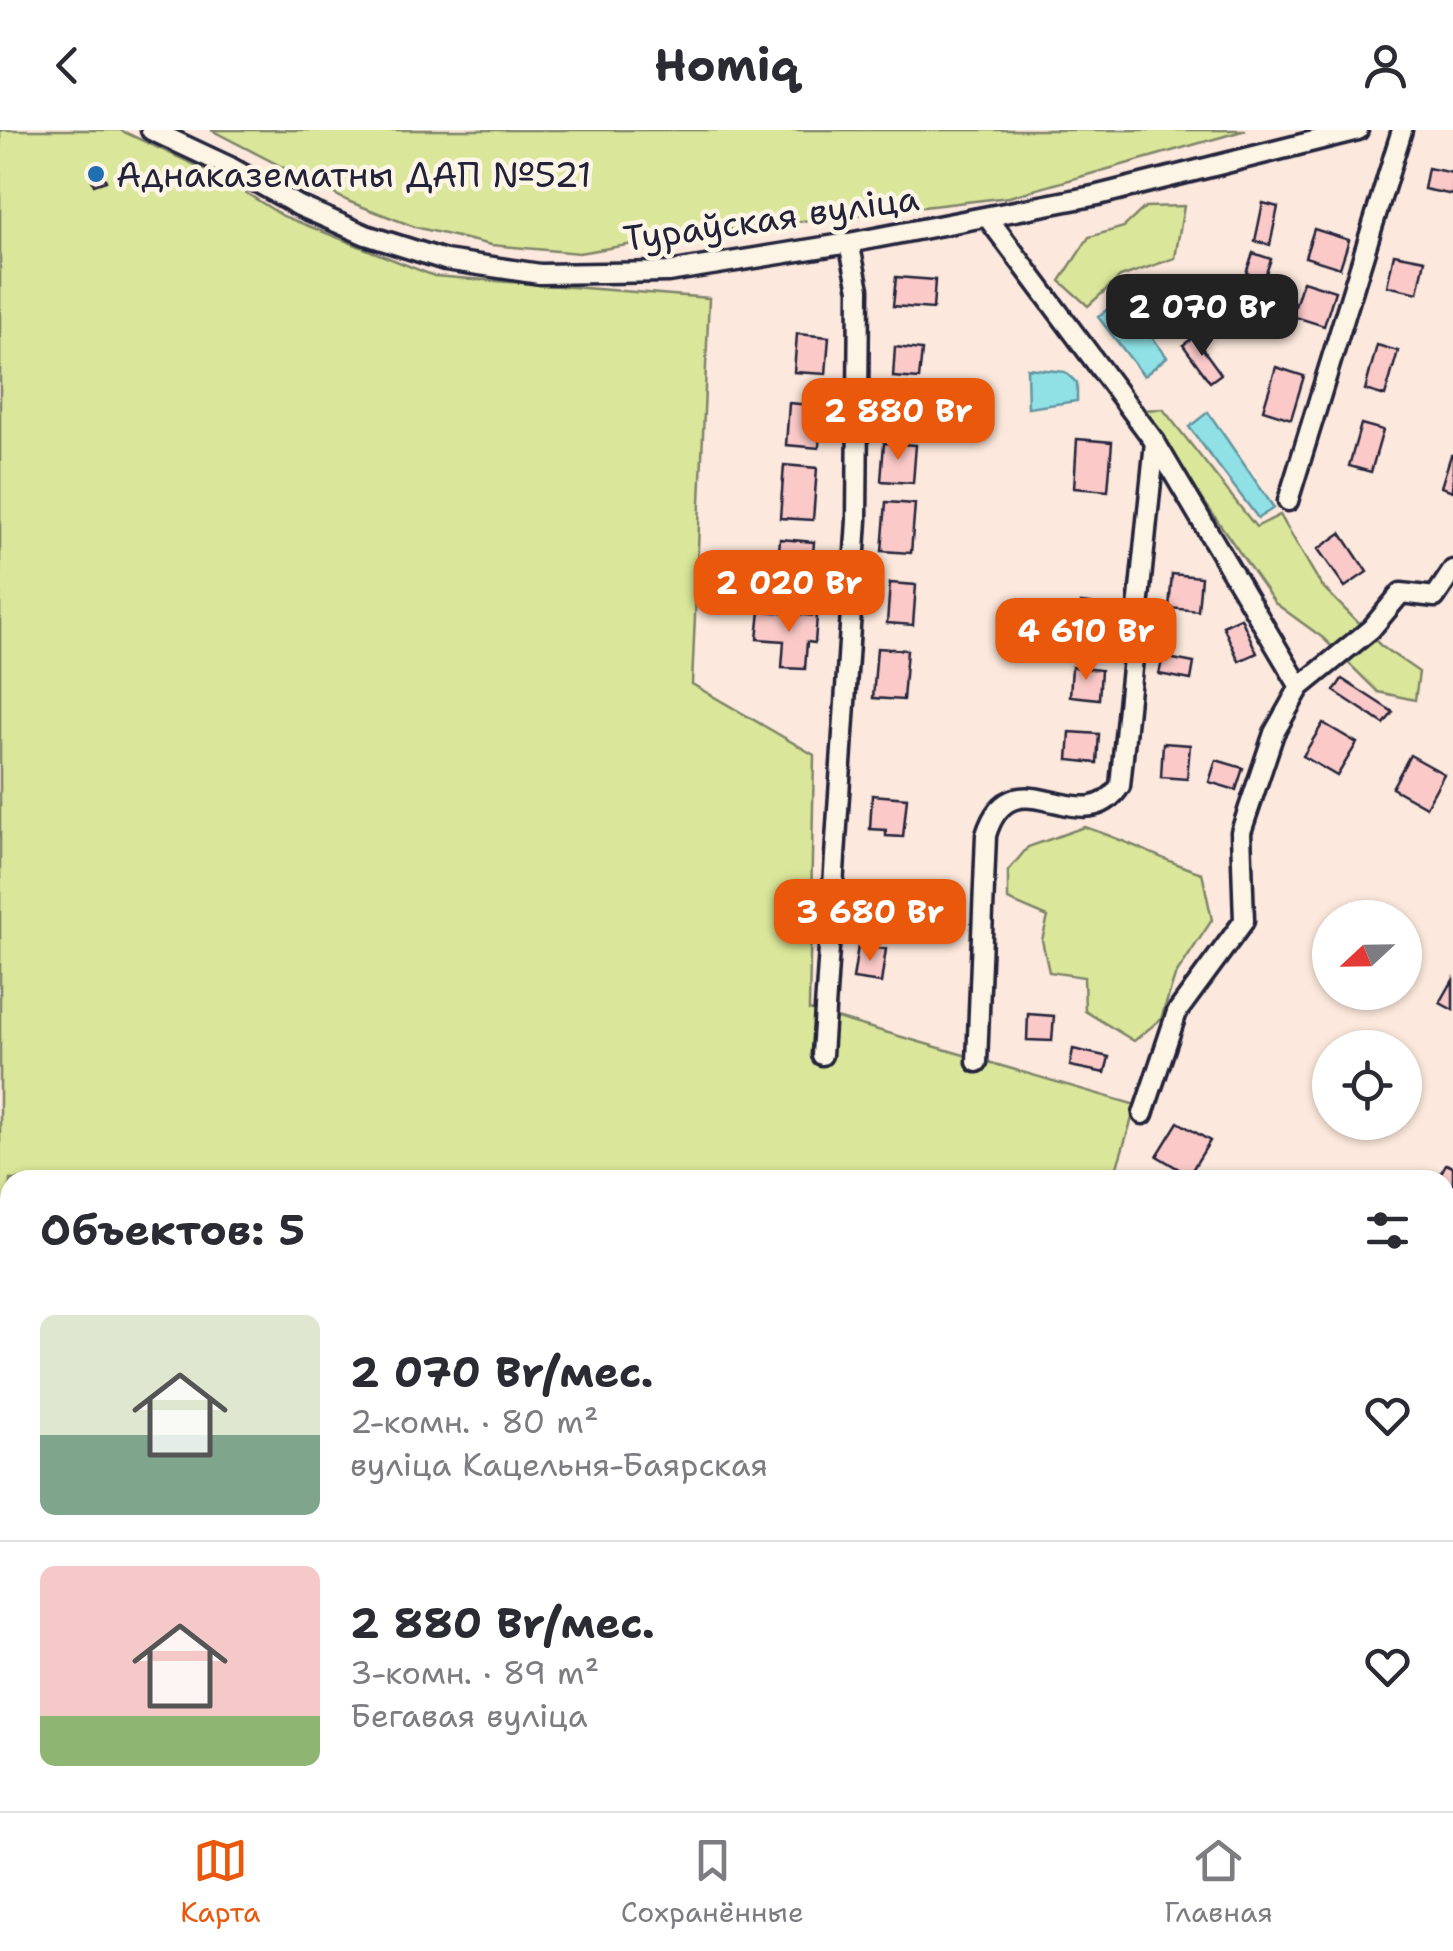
<!DOCTYPE html>
<html lang="ru">
<head>
<meta charset="utf-8">
<style>
	body { margin:0; font-family:"Shantell Sans",sans-serif; background:#f2f2f3; color:#2b2b33; height:100vh; display:flex; flex-direction:column; font-size:38px; white-space:nowrap }
	* { box-sizing:border-box; margin:0 }
	p { font-size:32px; color:#7c7c81 }
	.icon { flex:none; width:55px; height:55px; fill:none; stroke:currentColor; stroke-width:2; stroke-linecap:round; stroke-linejoin:round }
	.map { position:relative; flex:1; overflow:hidden }
	.drawer { position:absolute; left:0px; top:1040px; width:1455px; height:642px; display:flex; flex-direction:column; background:#fff; border-radius:30px 30px 0 0; box-shadow:0 2px 8px #0004 }
	.drawer>* { flex:none }
	.needle { width:65px; rotate:248deg }
	.buttons { position:absolute; left:1312px; top:770px; display:grid; gap:20px }
	.buttons a { display:grid; place-items:center; width:110px; height:110px; border-radius:50%; background:#fff; box-shadow:0 2px 8px #0004; font-size:50px }
	.price { position:absolute; translate:-50% -85px; padding:0 22px; border-radius:20px; background:#ea580c; color:#fff; font-size:32px; line-height:65px; filter:drop-shadow(0 2px 5px #0008) }
	.price::after { content:''; position:absolute; left:50%; top:60px; width:30px; height:22px; margin-left:-15px; background:inherit; clip-path:polygon(0 0,100% 0,50% 100%) }
	.price.active { background:#222; color:#fff }
	ul { padding:0; list-style:none }
	li { display:flex; align-items:center; gap:30px; height:250px; padding:0 40px }
	li+li { border-top:2px solid #e1e1e2 }
	li span { display:grid; place-items:center; flex:none; width:280px; height:200px; border-radius:15px; color:#555 }
	li>.icon { margin-inline-start:auto }
	span .icon { width:120px; height:120px; fill:#fffc; stroke-width:1 }
	li b { font-size:42px }
	h2 { display:flex; justify-content:space-between; align-items:center; height:120px; padding:0 40px; font-size:42px }
	header { display:flex; justify-content:space-between; align-items:center; height:130px; padding:0 40px; background:#fff; font-size:45px; font-weight:700 }
	.menu { display:flex; justify-content:space-around; align-items:center; height:140px; border-top:2px solid #e1e1e2; background:#fff; font-size:28px; color:#7c7c81 }
	.menu a { display:grid; justify-items:center; gap:5px }
	.menu .active { color:#ea580c }
	.map>svg:first-child { display:block }
	.built { fill:#f8dbd3 }
	.green { fill:#dae699; stroke:#7e846a; stroke-width:2.5 }
	.water { fill:#8fe1e5; stroke:#6395a1; stroke-width:2.5 }
	.building { fill:#fbcac8; stroke:#22223b; stroke-width:2.5 }
	.lines { fill:none; stroke-linecap:round; stroke-linejoin:round }
	.minor-casing { stroke:#22223b; stroke-width:25 }
	.minor { stroke:#fcf5e5; stroke-width:18 }
	.poi-dot { fill:#1f6fb2; stroke:#fcf5e5; stroke-width:4 }
	.labels { text-anchor:middle; dominant-baseline:central; stroke-width:9; stroke-linejoin:round; paint-order:stroke }
	.poi-label { font-size:35px; fill:#22223b; stroke:#fcf5e5; text-anchor:start }
	.street-label { font-size:35px; fill:#22223b; stroke:#fcf5e5 }
</style>
</head>
<body>
<header><svg class="icon" aria-label="back" viewBox="0 0 24 24"><path d="M15 5l-7 7 7 7"/></svg>Homiq<svg class="icon" aria-label="person" viewBox="0 0 24 24"><circle cx="12" cy="8" r="4"/><path d="M4 21q1-7 8-7t8 7"/></svg></header>
<div class="map">
<svg width="1453" height="1681" viewBox="0 0 1453 1681">
	<rect width="100%" height="100%" fill="#fce8dc"/>
	<filter id="ink" filterUnits="userSpaceOnUse"><feTurbulence type="fractalNoise" baseFrequency=".01" numOctaves="2"/><feDisplacementMap in="SourceGraphic" scale="20" xChannelSelector="R" yChannelSelector="G"/><feConvolveMatrix kernelMatrix="1 2 1 2 8 2 1 2 1" color-interpolation-filters="sRGB"/></filter>
	<g filter="url(#ink)">
		<polygon class="built" points="0,1420 10,1425 10,1672 625,1673 621,1681 0,1681"/>
		<g class="green">
			<polygon points="0,0 120,0 219,46 283,86 434,146 709,168 692,554 814,625 809,880 1136,975 1113,1050 10,1050 10,1380 0,1375"/>
			<polygon points="211,0 1246,0 1009,67 700,103 579,123 491,115 415,97 350,72"/>
			<polygon points="1184,76 1175,128 1120,147 1088,176 1060,151 1089,107 1124,97 1145,77"/>
			<polygon points="1163,279 1256,397 1280,385 1321,455 1381,516 1419,542 1415,570 1378,562 1323,508 1275,473 1140,280"/>
			<path d="M1084 697C1125 709 1161 730 1202 743L1212 790 1175 846 1161 889 1134 911 1085 881 1084 847 1049 842 1042 810 1048 787 1008 770V741L1028 717Z"/>
		</g>
		<g class="water">
			<polygon points="1122,167 1167,227 1144,246 1098,187"/>
			<polygon points="1027,238 1065,242 1077,253 1077,271 1028,278"/>
			<polygon points="1208,282 1274,378 1258,388 1189,297"/>
		</g>
		<g class="building">
			<polygon points="100,37 106,51 94,55 89,42"/>
			<polygon points="1428,38 1453,43 1453,65 1424,59"/>
			<polygon points="1263,73 1278,77 1270,115 1255,111"/>
			<polygon points="1314,99 1349,110 1340,138 1305,127"/>
			<polygon points="1253,123 1271,129 1264,149 1246,143"/>
			<polygon points="1394,124 1425,130 1418,163 1387,156"/>
			<polygon points="896,147 935,150 933,179 893,176"/>
			<polygon points="1303,151 1335,161 1324,196 1292,186"/>
			<polygon points="797,204 829,207 826,244 794,242"/>
			<polygon points="1194,207 1221,244 1210,252 1183,215"/>
			<polygon points="1377,215 1398,221 1385,266 1365,260"/>
			<polygon points="895,217 922,220 919,249 893,247"/>
			<polygon points="1276,237 1304,246 1291,289 1263,280"/>
			<polygon points="789,273 822,276 819,318 786,315"/>
			<polygon points="1361,294 1383,300 1371,342 1349,336"/>
			<polygon points="1077,309 1112,312 1108,361 1074,358"/>
			<polygon points="884,313 916,315 913,353 881,351"/>
			<polygon points="1451,325 1453,325 1453,361 1441,357"/>
			<polygon points="784,335 817,338 813,390 780,388"/>
			<polygon points="886,372 915,374 911,423 882,421"/>
			<polygon points="1341,403 1367,442 1345,457 1318,419"/>
			<polygon points="780,409 814,412 810,461 776,458"/>
			<polygon points="1172,444 1201,447 1198,481 1169,478"/>
			<polygon points="890,453 916,455 913,495 887,493"/>
			<polygon points="1081,473 1107,476 1105,502 1079,499"/>
			<polygon points="760,481 817,486 815,513 807,512 805,539 782,538 784,511 757,509"/>
			<polygon points="1241,488 1257,523 1239,531 1223,496"/>
			<polygon points="877,518 907,520 903,570 873,568"/>
			<polygon points="1163,527 1194,533 1191,550 1159,544"/>
			<polygon points="1072,537 1101,540 1099,569 1070,566"/>
			<polygon points="1342,549 1393,582 1384,594 1334,561"/>
			<polygon points="1323,593 1357,613 1337,646 1303,626"/>
			<polygon points="1070,602 1099,604 1097,633 1068,630"/>
			<polygon points="1163,613 1190,615 1187,649 1161,647"/>
			<polygon points="1410,625 1444,644 1426,677 1392,658"/>
			<polygon points="1216,630 1243,638 1236,660 1209,652"/>
			<polygon points="872,665 907,668 903,707 886,706 886,700 870,699"/>
			<polygon points="872,758 898,761 893,795 867,791"/>
			<polygon points="858,816 886,819 881,853 853,849"/>
			<polygon points="1453,850 1453,880 1440,873"/>
			<polygon points="1028,884 1054,886 1052,911 1027,910"/>
			<polygon points="1073,919 1109,927 1105,943 1070,936"/>
			<polygon points="1178,992 1210,1011 1189,1045 1157,1026"/>
			<polygon points="1446,1034 1453,1037 1453,1057 1438,1048"/>
			<polygon points="0,1527 10,1534 10,1598 0,1615"/>
			<polygon points="66,1672 90,1672 85,1681 60,1681"/>
			<polygon points="325,1672 395,1672 409,1681 338,1681"/>
			<polygon points="716,1672 741,1672 741,1673 736,1681 711,1681"/>
			<polygon points="1169,1672 1204,1672 1199,1681 1181,1681"/>
		</g>
		<g class="lines">
			<defs>
				<g id="minor">
					<polyline points="151,0 230,37 299,76 366,105 445,130 540,144 668,142 849,113 1098,65 1358,0"/>
					<polyline points="988,88 1155,312 1300,557"/>
					<polyline points="1288,371 1402,0"/>
					<polyline points="822,925 857,390 859,159 849,113"/>
					<path d="M977 932 986 705C1012 620 1082 715 1120 656L1155 312"/>
					<polyline points="1143,984 1177,882 1244,791 1241,702 1274,603 1300,557 1371,499 1401,463 1435,467 1453,440"/>
					<polyline points="1445,1128 1453,1113"/>
					<polyline points="1132,1681 1137,1672"/>
				</g>
			</defs>
			<use href="#minor" class="minor-casing"/>
			<use href="#minor" class="minor"/>
		</g>
	</g>
	<circle class="poi-dot" cx="96" cy="44" r="10"/>
	<g class="labels">
		<g class="poi-label">
			<text x="116" y="44">Аднаказематны ДАП №521</text>
		</g>
		<g class="street-label">
			<text transform="translate(771 88) rotate(-8)">Тураўская вуліца</text>
		</g>
	</g>
</svg>
<div class="buttons">
<a><svg class="needle" viewBox="-14 -14 28 28"><path d="M0-13l5 13h-10z" fill="#e53935"/><path d="M0 13l5-13h-10z" fill="#7c7c81"/></svg></a>
<a><svg class="icon" aria-label="locate" viewBox="0 0 24 24"><circle cx="12" cy="12" r="6"/><path d="M12 2v4M12 18v4M2 12h4M18 12h4"/></svg></a>
</div>
<b class="price active" style="left:1202px;top:229px">2 070 Br</b>
<b class="price" style="left:898px;top:333px">2 880 Br</b>
<b class="price" style="left:789px;top:505px">2 020 Br</b>
<b class="price" style="left:1086px;top:553px">4 610 Br</b>
<b class="price" style="left:870px;top:834px">3 680 Br</b>
<section class="drawer">
<h2>Объектов: 5<svg class="icon" aria-label="filters" viewBox="0 0 24 24"><path d="M4 7h16M4 17h16"/><circle cx="9" cy="7" r="2"/><circle cx="15" cy="17" r="2"/></svg></h2>
<ul>
<li><span style="background:linear-gradient(#dfe7d0 60%,#7fa58c 0)"><svg class="icon" aria-label="home" viewBox="0 0 24 24"><path d="M3 11l9-7 9 7M6 9v11h12V9"/></svg></span><div><b>2 070 Br/мес.</b><p>2-комн. · 80 m²</p><p>вуліца Кацельня-Баярская</p></div><svg class="icon" aria-label="heart" viewBox="0 0 24 24"><path d="M12 20l-8-8c-3-5 5-10 8-4 3-6 11-1 8 4z"/></svg></li>
<li><span style="background:linear-gradient(#f6c9c9 75%,#8fb573 0)"><svg class="icon" aria-label="home" viewBox="0 0 24 24"><path d="M3 11l9-7 9 7M6 9v11h12V9"/></svg></span><div><b>2 880 Br/мес.</b><p>3-комн. · 89 m²</p><p>Бегавая вуліца</p></div><svg class="icon" aria-label="heart" viewBox="0 0 24 24"><path d="M12 20l-8-8c-3-5 5-10 8-4 3-6 11-1 8 4z"/></svg></li>
</ul>
</section>
</div>
<nav class="menu">
<a class="active"><svg class="icon" aria-label="map" viewBox="0 0 24 24"><path d="M3 6l6-2 6 2 6-2v14l-6 2-6-2-6 2zM9 4v14M15 6v14"/></svg>Карта</a>
<a><svg class="icon" aria-label="saved" viewBox="0 0 24 24"><path d="M7 4h10v16l-5-4-5 4z"/></svg>Сохранённые</a>
<a><svg class="icon" aria-label="home" viewBox="0 0 24 24"><path d="M3 11l9-7 9 7M6 9v11h12V9"/></svg>Главная</a>
</nav>
</body>
</html>
